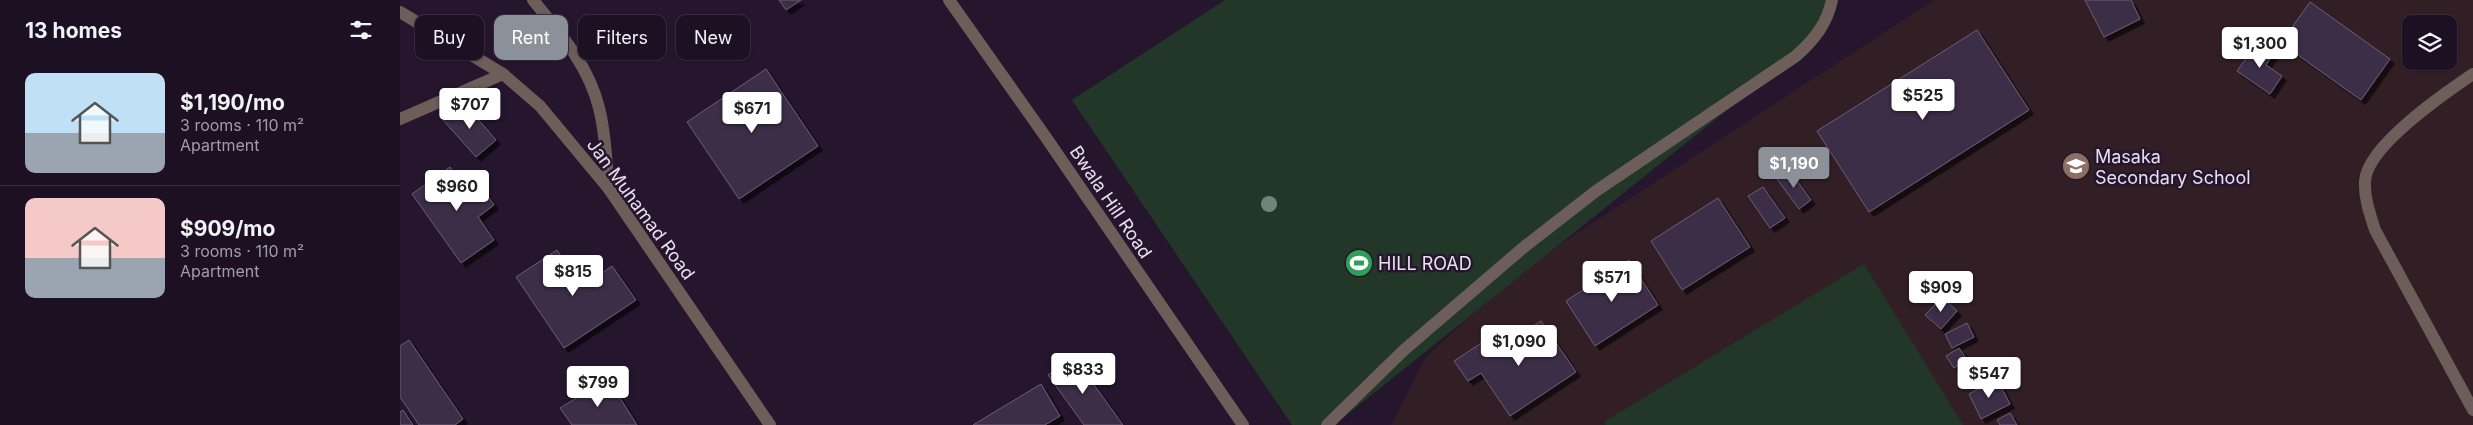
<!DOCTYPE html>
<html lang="en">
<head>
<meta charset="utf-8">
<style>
	body { margin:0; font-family:Inter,sans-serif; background:#291e2f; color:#f1f3f6; height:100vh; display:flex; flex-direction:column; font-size:19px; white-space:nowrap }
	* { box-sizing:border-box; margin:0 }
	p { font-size:16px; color:#a09da5 }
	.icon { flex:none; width:28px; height:28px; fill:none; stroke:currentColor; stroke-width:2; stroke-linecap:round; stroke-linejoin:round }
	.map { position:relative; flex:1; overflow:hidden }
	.details { display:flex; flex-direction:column; background:#1c1022; width:400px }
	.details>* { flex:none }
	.guide { position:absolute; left:15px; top:15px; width:475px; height:45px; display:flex; gap:10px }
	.fabs { position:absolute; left:2002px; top:15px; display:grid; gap:10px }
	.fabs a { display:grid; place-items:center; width:55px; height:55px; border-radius:10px; background:#1c1022; box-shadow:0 1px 4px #0004,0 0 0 1px #3a3040; font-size:25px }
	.price { position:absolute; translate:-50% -42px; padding:0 11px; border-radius:5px; background:#fff; color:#222; font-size:16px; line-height:32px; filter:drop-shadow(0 1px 2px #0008) }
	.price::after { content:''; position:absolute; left:50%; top:30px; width:15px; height:11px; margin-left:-8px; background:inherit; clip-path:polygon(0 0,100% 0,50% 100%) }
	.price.selected { background:#8c9099; color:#fff }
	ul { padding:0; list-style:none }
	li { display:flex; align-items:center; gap:15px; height:125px; padding:0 25px }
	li+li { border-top:1px solid #3a3040 }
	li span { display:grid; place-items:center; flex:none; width:140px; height:100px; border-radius:10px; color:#555 }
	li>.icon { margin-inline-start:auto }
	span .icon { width:60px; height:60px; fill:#fffc; stroke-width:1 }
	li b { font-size:21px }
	h2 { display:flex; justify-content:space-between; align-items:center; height:60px; padding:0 25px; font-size:21px }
	.chip { padding:0 18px; border-radius:10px; background:#1c1022; box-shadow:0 1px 4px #0004,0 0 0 1px #3a3040; font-size:18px; line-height:45px }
	.chip.selected { background:#8c9099; color:#fff }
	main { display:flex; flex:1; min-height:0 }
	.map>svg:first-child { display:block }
	.education { fill:#311f25; fill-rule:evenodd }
	.green { fill:#223728 }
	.building { fill:#3e2f47; stroke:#6d5c78; filter:url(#shadow) }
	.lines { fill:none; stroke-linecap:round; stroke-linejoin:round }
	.service { stroke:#6d5e5a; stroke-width:12 }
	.minor { stroke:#6d5e5a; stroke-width:12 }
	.tertiary { stroke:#6d5e5a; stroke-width:12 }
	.tree { fill:#6f857c }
	.labels { text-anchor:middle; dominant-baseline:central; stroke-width:5; stroke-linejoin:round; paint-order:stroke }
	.poi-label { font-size:18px; fill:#e9dfef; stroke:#25162e; text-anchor:start }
	.street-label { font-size:18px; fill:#e9dfef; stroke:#25162e }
</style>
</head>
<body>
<main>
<section class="details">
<h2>13 homes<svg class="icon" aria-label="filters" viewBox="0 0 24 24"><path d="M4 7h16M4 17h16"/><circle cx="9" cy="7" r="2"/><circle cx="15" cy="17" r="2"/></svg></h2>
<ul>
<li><span style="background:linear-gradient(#bfe0f5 60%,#9aa5b1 0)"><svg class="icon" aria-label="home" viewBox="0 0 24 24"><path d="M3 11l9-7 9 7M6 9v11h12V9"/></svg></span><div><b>$1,190/mo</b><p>3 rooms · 110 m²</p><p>Apartment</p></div></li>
<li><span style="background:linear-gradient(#f6c9c9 60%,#9aa5b1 0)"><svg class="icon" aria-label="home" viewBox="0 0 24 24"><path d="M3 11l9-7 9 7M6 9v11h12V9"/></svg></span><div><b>$909/mo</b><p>3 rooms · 110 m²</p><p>Apartment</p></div></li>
</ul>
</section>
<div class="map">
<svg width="2073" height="425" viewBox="0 0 2073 425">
	<defs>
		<filter id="shadow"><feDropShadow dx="4.5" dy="4.5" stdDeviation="0" flood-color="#0009"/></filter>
	</defs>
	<rect width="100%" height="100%" fill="#25162e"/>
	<path class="education" d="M1534 0H2073V425H991L1026 357 1119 271ZM2011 24H2049V61H2011Z"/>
	<g class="green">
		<polygon points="825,0 1432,0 1407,46 934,425 892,425 672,100"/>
		<polygon points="1464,264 1563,425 1206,425 1204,422"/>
	</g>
	<g class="building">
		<polygon points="379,0 401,0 386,10"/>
		<polygon points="1685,0 1731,0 1740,19 1704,37"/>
		<polygon points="1910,2 1990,59 1961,100 1881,43"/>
		<polygon points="1577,30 1629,110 1469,212 1417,131"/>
		<polygon points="1857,43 1873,54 1866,65 1882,76 1870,94 1837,71"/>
		<polygon points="366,69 418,146 339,199 287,122"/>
		<polygon points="64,103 96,140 76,157 43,120"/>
		<polygon points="50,167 62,183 73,176 94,205 78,217 94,240 61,263 12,194"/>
		<polygon points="1389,170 1411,200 1399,209 1377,179"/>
		<polygon points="1363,187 1385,218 1370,228 1348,196"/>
		<polygon points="1318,198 1350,247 1282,290 1251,241"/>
		<polygon points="157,250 182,287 212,266 236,300 164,348 116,277"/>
		<polygon points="1229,260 1258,305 1195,346 1166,301"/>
		<polygon points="1542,297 1557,311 1541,329 1525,315"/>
		<polygon points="1141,321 1176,372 1110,416 1081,373 1068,381 1054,361 1086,340 1094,352"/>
		<polygon points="1567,323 1574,337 1552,348 1545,334"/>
		<polygon points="9,340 63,419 55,425 19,425 0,397 0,346"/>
		<polygon points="1559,348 1567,360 1554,368 1546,356"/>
		<polygon points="674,357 723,425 684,425 648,375"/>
		<polygon points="1583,359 1592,372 1575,384 1566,371"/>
		<polygon points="208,379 237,425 172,425 160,408"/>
		<polygon points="1597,379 1610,404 1581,419 1569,394"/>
		<polygon points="641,384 660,416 645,425 573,425"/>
		<polygon points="3,410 13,425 0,425 0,412"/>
		<polygon points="1610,413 1617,425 1600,425 1597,420"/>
	</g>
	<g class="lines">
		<path class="service" d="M2073 74C2045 93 1967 146 1965 181 1964 198 1970 214 1975 230L2073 410"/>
		<g class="minor">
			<path d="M133 0C160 33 189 66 199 108 206 134 206 163 209 189"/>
			<polyline points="0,12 103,74 140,106 209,189 370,425"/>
			<polyline points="0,119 103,74"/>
			<path d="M927 425 1004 350 1124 247 1196 191 1396 56C1414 40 1427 24 1432 0"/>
		</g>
		<polyline class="tertiary" points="549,0 645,136 843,425"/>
	</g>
	<circle class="tree" cx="869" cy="204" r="8"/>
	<defs>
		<symbol id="school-disc" viewBox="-11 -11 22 22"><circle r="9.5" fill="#8d6e63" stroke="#25162e"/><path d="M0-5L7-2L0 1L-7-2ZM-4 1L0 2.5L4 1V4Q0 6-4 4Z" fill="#fff"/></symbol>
		<symbol id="stadium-disc" viewBox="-11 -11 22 22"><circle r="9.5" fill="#2e9e5b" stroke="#25162e"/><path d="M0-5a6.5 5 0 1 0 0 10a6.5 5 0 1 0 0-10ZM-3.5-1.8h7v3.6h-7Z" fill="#fff"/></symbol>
	</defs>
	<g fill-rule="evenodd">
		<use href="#school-disc" x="1660" y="150" width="32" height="32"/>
		<use href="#stadium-disc" x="943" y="247" width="32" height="32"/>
	</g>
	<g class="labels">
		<g class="poi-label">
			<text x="1695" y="156">Masaka<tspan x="1695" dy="21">Secondary School</tspan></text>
			<text x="978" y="263">HILL ROAD</text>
		</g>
		<g class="street-label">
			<text transform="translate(711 202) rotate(56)">Bwala Hill Road</text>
			<text transform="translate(241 209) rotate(54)">Jan Muhamad Road</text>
		</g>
	</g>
</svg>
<div class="fabs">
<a><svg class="icon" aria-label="layers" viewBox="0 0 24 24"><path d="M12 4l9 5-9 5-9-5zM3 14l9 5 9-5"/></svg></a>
</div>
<b class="price" style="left:1860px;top:69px">$1,300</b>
<b class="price" style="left:1523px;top:121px">$525</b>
<b class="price" style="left:70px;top:130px">$707</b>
<b class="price" style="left:352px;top:134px">$671</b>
<b class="price selected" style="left:1394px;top:189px">$1,190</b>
<b class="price" style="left:57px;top:212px">$960</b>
<b class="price" style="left:173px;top:297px">$815</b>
<b class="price" style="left:1212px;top:303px">$571</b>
<b class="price" style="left:1541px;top:313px">$909</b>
<b class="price" style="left:1119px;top:367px">$1,090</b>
<b class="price" style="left:683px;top:395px">$833</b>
<b class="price" style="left:1589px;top:399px">$547</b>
<b class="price" style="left:198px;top:408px">$799</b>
<div class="guide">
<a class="chip">Buy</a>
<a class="chip selected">Rent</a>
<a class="chip">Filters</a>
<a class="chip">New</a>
</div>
</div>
</main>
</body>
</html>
